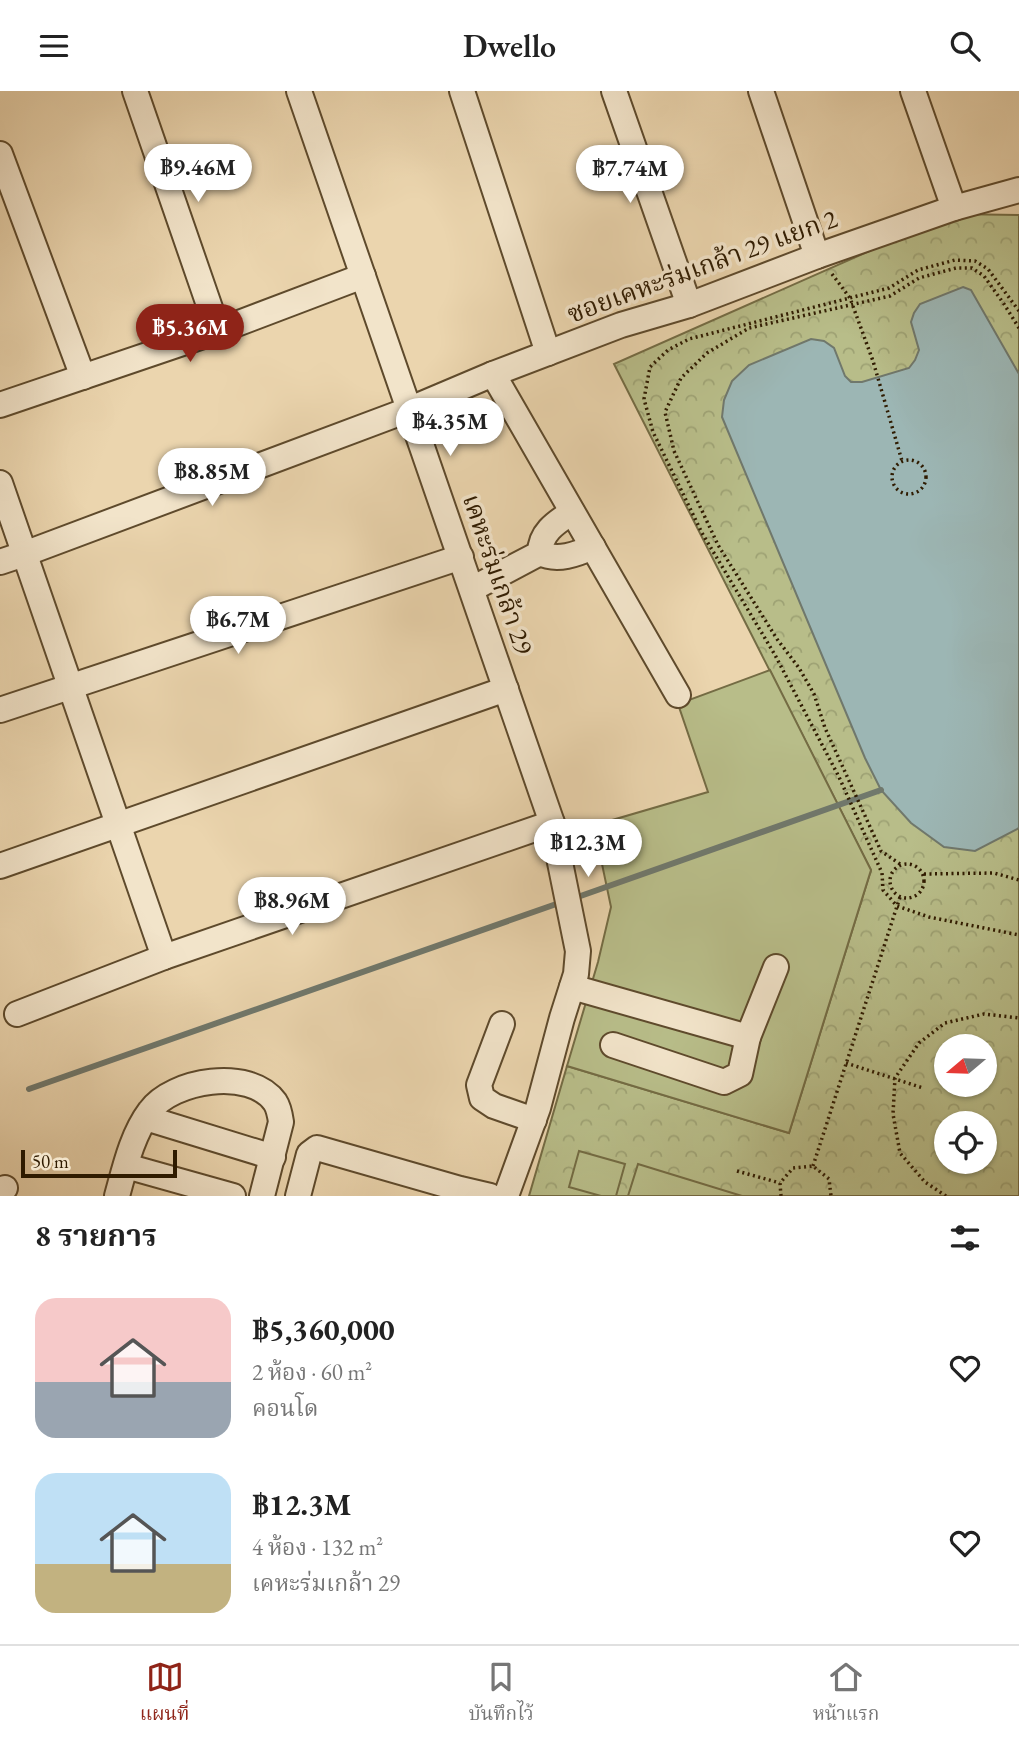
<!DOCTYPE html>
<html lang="th">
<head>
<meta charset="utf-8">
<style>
	body { margin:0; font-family:"EB Garamond","Noto Serif Thai",serif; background:#f6f6f6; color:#222; height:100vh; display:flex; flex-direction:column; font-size:26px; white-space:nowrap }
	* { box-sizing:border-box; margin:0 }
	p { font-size:23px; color:#767676 }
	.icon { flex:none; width:38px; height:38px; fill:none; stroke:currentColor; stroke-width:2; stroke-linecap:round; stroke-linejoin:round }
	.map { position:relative; height:1105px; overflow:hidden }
	.drawer { display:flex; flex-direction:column; background:#fff; flex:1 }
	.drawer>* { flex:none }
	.needle { width:46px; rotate:251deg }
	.controls { position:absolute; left:934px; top:943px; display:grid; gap:14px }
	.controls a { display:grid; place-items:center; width:63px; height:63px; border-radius:50%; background:#fff; box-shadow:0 2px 5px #0004; font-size:35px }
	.scale { position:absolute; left:21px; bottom:18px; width:156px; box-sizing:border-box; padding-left:7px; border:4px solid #2f1b00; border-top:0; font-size:19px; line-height:24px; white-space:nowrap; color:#2f1b00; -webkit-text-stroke:5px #f2e4ca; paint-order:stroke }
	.price { position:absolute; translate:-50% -60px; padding:0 16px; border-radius:24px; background:#fff; color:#222; font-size:23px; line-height:46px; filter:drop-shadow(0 2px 4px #0008) }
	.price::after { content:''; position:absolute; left:50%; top:42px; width:21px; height:16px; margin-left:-10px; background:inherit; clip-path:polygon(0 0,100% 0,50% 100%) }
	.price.active { background:#8f2418; color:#fff }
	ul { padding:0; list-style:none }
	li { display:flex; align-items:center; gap:21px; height:175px; padding:0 35px }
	li span { display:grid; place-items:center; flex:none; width:196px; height:140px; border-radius:21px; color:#555 }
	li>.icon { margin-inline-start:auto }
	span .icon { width:84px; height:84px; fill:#fffc; stroke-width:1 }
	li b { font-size:30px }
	h2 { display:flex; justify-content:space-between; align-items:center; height:84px; padding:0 35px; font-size:30px }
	header { display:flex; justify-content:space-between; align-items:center; height:91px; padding:0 35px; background:#fff; font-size:32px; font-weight:600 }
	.tab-bar { display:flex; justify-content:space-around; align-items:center; height:98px; border-top:2px solid #e0e0e0; background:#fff; font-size:19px; color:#767676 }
	.tab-bar a { display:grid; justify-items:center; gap:4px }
	.tab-bar .active { color:#8f2418 }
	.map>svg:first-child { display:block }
	.forest { fill:url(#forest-crowns); stroke:#746c44; stroke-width:2; fill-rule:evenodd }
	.pitch { fill:#b8bd89; stroke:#746c44; stroke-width:2 }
	.water { fill:#9cb6b4; stroke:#70786c; stroke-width:2 }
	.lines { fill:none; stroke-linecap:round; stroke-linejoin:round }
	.stream { stroke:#70786c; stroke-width:6 }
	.minor-casing { stroke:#5e4a2c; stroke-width:28 }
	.path { stroke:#2f1b00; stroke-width:3.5; stroke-dasharray:2 3.5; stroke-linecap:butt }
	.minor { stroke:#f2e4ca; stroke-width:24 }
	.labels { text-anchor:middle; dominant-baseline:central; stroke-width:7; stroke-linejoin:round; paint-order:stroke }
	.street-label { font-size:26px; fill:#2f1b00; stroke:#f2e4ca }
</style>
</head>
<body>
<header><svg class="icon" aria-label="menu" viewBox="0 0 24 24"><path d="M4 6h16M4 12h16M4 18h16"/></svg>Dwello<svg class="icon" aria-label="search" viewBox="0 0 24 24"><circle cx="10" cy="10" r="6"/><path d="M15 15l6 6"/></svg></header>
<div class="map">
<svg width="1019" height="1105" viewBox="0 0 1019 1105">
	<defs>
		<pattern id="forest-crowns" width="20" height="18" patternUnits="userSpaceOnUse" patternTransform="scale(1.75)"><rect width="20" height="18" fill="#b8bd89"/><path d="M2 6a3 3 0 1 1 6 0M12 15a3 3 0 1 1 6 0" fill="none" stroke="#9ea274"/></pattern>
	</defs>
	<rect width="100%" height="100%" fill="#ebd5ae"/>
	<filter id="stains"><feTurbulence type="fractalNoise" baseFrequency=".00286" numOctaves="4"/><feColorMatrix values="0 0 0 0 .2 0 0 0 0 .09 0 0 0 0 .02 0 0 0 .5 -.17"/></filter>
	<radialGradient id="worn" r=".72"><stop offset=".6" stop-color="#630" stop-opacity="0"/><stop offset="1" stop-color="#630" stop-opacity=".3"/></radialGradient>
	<path class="forest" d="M953 123 1019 124V1105H529L567 975 789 1042 871 779 614 273ZM947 956H985V994H947ZM947 1032H985V1071H947Z"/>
	<g class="pitch">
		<polygon points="770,579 871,779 789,1042 567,975 598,871 611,816 602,773 585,737 708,701 678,613"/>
		<polygon points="579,1060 625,1073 616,1105 601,1105 569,1096"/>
		<polygon points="638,1073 742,1105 628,1105"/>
	</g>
	<polygon class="water" points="963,196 971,199 1019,283 1019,737 975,760 944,756 911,732 881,699 865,667 722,326 724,309 732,290 749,274 811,248 824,250 834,257 845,285 851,291 862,291 909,277 915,269 919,259 911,231 914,222 920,213"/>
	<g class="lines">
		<g class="stream">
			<polyline points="572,808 881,699"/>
			<polyline points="29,998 562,811"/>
		</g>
		<defs>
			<g id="minor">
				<polyline points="135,0 218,240"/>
				<polyline points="299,0 552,732 578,860 576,883 562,927 538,1017 506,1105"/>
				<polyline points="462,0 548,262"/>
				<polyline points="614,0 689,214"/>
				<polyline points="761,0 817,165"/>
				<polyline points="913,0 954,117"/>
				<polyline points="0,63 83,286"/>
				<polyline points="493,283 678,604"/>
				<polyline points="0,314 218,240 363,185"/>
				<polyline points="0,392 164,866"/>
				<path d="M540 462C557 471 577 463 593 456"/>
				<polyline points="0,471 24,463 408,319 493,283 621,234 689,214 817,165 954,117 1019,99"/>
				<path d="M472 498 540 462C540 441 557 431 572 421"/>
				<polyline points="0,619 461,466"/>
				<polyline points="0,775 506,598"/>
				<polyline points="572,896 748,946 776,876"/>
				<polyline points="17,923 164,866 552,732"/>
				<polyline points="502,933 479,994 482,1007 494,1015 534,1029"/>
				<polyline points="613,954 724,991 740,983 748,946"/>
				<polyline points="146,1027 273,1066"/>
				<polyline points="126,1075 233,1105"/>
				<polyline points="0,1099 5,1097"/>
				<path d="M117 1105C125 1076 132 1044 150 1020 172 989 250 976 275 1011 279 1017 280 1024 281 1031L262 1105"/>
				<polyline points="298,1105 309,1063 317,1057 460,1098 490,1105"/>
			</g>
		</defs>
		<use href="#minor" class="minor-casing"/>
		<g class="path">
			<polyline points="832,183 850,207 873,270 902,370"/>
			<polyline points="1019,220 988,178 975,170 955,169 918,179 889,197 689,248 668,259 650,276 644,308 653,341 702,442 775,564 839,686 882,782 883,799 897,815 929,826 1019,844"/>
			<circle cx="909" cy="386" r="17"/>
			<circle cx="907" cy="790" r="17"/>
			<polyline points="900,773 881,760 825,637 814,603 799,577 777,548 718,454 674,360 665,321 681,287 707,262 749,237 890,205 919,187 956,177 972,177 984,185 1004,213 1019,237"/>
			<polyline points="924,783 994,782 1019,789"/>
			<polyline points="846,972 923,997"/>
			<polyline points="813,1075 900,806"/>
			<polyline points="737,1080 780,1092"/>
			<polyline points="781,1105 780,1092 793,1077 813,1075 829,1088 831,1105"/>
			<polyline points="946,1105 925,1091 900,1062 893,1023 895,987 919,952 945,932 984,923 1019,927"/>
		</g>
		<use href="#minor" class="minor"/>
	</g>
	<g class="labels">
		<g class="street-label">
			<text transform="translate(702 175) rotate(-20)">ซอยเคหะร่มเกล้า 29 แยก 2</text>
			<text transform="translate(498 483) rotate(71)">เคหะร่มเกล้า 29</text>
		</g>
	</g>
	<rect width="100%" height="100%" filter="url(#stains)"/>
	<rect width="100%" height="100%" fill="url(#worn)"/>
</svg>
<div class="controls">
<a><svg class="needle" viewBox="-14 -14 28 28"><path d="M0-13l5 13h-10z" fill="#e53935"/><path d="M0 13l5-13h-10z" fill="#767676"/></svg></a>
<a><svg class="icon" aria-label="locate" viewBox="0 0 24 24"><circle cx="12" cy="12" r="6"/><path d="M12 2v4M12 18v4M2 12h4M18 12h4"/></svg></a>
</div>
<div class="scale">50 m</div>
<b class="price" style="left:198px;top:113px">฿9.46M</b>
<b class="price" style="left:630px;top:114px">฿7.74M</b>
<b class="price active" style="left:190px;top:273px">฿5.36M</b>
<b class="price" style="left:450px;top:367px">฿4.35M</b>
<b class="price" style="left:212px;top:417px">฿8.85M</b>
<b class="price" style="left:238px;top:565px">฿6.7M</b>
<b class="price" style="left:588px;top:788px">฿12.3M</b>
<b class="price" style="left:292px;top:846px">฿8.96M</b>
</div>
<section class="drawer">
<h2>8 รายการ<svg class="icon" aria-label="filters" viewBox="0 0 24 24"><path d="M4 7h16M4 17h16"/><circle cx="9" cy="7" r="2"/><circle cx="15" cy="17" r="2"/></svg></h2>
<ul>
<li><span style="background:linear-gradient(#f6c9c9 60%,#9aa5b1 0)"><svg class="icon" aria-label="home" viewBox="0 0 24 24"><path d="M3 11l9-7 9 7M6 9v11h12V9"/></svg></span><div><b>฿5,360,000</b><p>2 ห้อง · 60 m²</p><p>คอนโด</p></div><svg class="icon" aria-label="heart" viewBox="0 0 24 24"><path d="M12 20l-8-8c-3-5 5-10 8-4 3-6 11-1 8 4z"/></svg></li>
<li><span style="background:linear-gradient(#bfe0f5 65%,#c2b280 0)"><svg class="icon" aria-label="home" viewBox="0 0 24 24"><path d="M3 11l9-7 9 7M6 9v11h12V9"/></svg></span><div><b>฿12.3M</b><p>4 ห้อง · 132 m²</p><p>เคหะร่มเกล้า 29</p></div><svg class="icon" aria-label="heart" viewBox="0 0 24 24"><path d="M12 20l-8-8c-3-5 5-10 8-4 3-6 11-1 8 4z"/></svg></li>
</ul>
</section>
<nav class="tab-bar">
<a class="active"><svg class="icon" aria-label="map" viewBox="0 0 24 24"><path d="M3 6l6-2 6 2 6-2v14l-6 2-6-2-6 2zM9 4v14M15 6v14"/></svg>แผนที่</a>
<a><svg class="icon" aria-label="saved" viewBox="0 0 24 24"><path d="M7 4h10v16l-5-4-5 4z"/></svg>บันทึกไว้</a>
<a><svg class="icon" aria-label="home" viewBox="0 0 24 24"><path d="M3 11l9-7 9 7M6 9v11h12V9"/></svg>หน้าแรก</a>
</nav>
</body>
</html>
